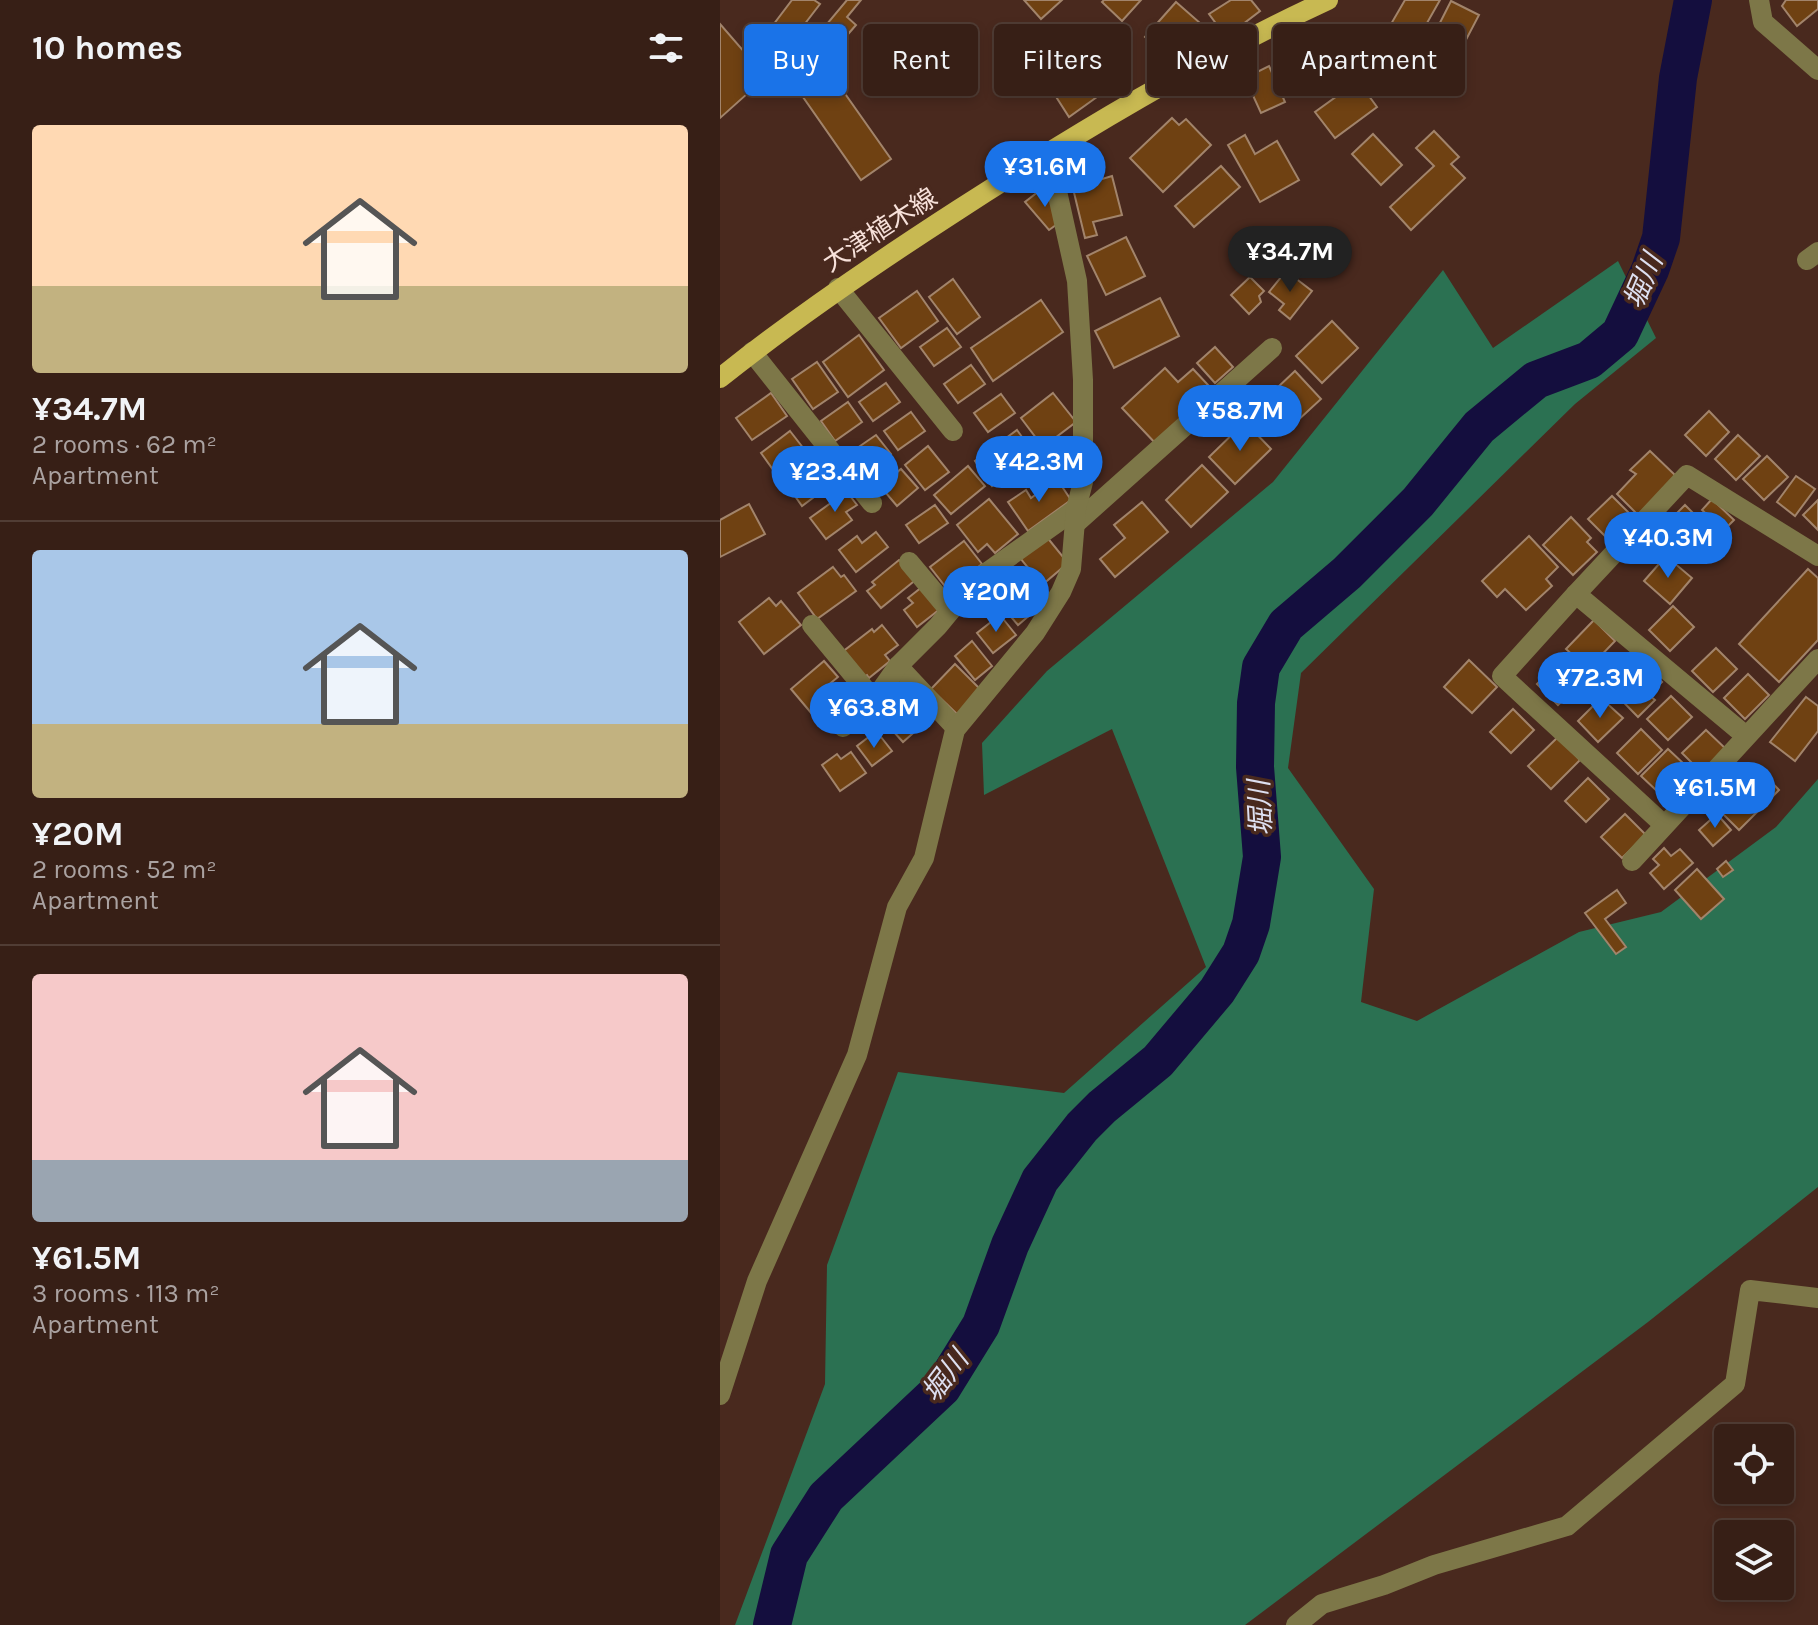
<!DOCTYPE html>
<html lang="en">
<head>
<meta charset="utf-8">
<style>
	body { margin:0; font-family:Karla,"Noto Sans JP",sans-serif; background:#3e271f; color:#f1f3f6; height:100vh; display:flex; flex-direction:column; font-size:30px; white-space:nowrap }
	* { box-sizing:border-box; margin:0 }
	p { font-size:26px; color:#aaa2a1 }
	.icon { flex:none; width:44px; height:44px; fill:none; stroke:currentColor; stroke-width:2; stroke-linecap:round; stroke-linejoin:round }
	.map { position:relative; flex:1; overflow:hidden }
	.drawer { display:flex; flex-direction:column; background:#371f16; width:720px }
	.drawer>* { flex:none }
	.banner { position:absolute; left:24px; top:24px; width:760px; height:72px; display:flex; gap:16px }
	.fabs { position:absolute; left:994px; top:1424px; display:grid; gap:16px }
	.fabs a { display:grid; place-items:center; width:80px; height:80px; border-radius:8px; background:#371f16; box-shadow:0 4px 12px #0003,0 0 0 2px #513d35; font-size:40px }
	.price { position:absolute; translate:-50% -68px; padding:0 18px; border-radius:28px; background:#1a73e8; color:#fff; font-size:26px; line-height:52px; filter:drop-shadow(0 2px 4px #0008) }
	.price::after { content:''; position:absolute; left:50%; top:48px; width:24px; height:18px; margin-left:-12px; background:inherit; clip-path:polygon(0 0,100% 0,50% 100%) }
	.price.active { background:#222; color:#fff }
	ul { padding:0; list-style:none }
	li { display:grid; align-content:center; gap:16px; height:424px; padding:0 32px }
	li+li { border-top:2px solid #513d35 }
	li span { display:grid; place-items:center; height:248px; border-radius:8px; color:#555 }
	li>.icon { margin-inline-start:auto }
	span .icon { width:144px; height:144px; fill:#fffc; stroke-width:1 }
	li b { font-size:34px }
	h2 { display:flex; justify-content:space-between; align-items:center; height:96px; padding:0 32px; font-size:34px }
	.tag { padding:0 28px; border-radius:8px; background:#371f16; box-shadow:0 4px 12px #0003,0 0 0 2px #513d35; font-size:28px; line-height:72px }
	.tag.active { background:#1a73e8; color:#fff }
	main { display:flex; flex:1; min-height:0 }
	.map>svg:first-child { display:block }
	.forest { fill:#2b7152 }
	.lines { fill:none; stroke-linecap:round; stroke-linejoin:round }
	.river { stroke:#140e3e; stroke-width:38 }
	.building { fill:#6f4112; stroke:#a2846b; stroke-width:2 }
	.minor { stroke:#7d7748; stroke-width:20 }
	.major { stroke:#c8b952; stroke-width:20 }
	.labels { text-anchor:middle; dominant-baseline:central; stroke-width:7; stroke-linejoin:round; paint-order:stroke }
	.street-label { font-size:26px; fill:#f7e1da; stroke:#49291e }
	.water-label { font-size:28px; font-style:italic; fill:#dddff0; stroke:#49291e }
</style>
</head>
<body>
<main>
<section class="drawer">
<h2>10 homes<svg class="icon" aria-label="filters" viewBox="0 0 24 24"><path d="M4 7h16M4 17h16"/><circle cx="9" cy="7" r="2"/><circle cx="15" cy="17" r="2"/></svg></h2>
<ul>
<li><span style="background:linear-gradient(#ffd9b3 65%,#c2b280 0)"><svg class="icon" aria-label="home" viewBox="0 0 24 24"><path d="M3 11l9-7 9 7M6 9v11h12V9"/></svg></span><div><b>¥34.7M</b><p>2 rooms · 62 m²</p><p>Apartment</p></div></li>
<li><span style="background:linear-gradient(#a9c7e8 70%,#c2b280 0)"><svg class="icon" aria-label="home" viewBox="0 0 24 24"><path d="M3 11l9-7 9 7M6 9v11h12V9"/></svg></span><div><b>¥20M</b><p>2 rooms · 52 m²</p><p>Apartment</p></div></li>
<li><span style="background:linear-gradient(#f6c9c9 75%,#9aa5b1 0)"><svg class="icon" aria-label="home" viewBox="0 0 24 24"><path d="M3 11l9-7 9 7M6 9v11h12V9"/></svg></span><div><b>¥61.5M</b><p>3 rooms · 113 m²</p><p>Apartment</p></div></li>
</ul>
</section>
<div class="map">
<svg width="1098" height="1625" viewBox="0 0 1098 1625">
	<rect width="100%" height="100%" fill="#49291e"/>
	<polygon class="forest" points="898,261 936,338 855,404 581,673 568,768 654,889 641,1002 697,1021 859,932 941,912 1056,827 1098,779 1098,1187 928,1322 525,1625 15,1625 105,1384 107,1265 178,1072 344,1093 486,967 392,729 264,795 262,743 327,671 553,482 723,270 773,348"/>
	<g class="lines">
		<polyline class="river" points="52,1625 69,1555 106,1497 222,1388 261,1325 290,1245 320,1180 362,1127 382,1107 438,1061 497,991 521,953 531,924 542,857 535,767 536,703 541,667 566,625 627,573 698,502 759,427 816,380 869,360 900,334 930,270 941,238 958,78 973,0"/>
	</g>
	<g class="building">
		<polygon points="72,0 94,0 100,4 64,51 44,37"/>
		<polygon points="127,0 141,0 127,17 136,25 103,63 86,49"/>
		<polygon points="304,0 342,0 321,19"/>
		<polygon points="384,0 421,0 402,21 382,2"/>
		<polygon points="511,0 531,0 540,11 506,37 489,14"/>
		<polygon points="685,0 720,0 698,39 671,24"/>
		<polygon points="1066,0 1098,0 1098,9 1077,26 1062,6"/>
		<polygon points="731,1 759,15 726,78 699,64"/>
		<polygon points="456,2 480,23 449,58 425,37"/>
		<polygon points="0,24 46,77 0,118"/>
		<polygon points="343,25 357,45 320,71 306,50"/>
		<polygon points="596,39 613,70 575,91 558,60"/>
		<polygon points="642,39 678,60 658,93 622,72"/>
		<polygon points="371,50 402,79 349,117 326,81"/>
		<polygon points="93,61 109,71 171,159 141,180 69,77"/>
		<polygon points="549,66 565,102 541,113 525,78"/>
		<polygon points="638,81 657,107 615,138 595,112"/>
		<polygon points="452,118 459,125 466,119 491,145 443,192 410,158"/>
		<polygon points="714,131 739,157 731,164 745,178 691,230 670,207 714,166 696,148"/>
		<polygon points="653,134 682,165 661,185 632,154"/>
		<polygon points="525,135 535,154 557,141 579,180 540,202 508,145"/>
		<polygon points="378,165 382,179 392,176 402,215 373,222 377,235 365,238 349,172"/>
		<polygon points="501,166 520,187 474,227 455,206"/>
		<polygon points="323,188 343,220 329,230 305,202"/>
		<polygon points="406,237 425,276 386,295 367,256"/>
		<polygon points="566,271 592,291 570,319 559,310 564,304 549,292"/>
		<polygon points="530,277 544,291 539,296 541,302 529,314 511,295"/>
		<polygon points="233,279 260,317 237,334 209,297"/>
		<polygon points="197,291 218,321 181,348 159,318"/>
		<polygon points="440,298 459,336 394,368 375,331"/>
		<polygon points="321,300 343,332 273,381 251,348"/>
		<polygon points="612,321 638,348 602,383 576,356"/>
		<polygon points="227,328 241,347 214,366 200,347"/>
		<polygon points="139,335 164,370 128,397 103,362"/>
		<polygon points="495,347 513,367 495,383 477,363"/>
		<polygon points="97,362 118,392 93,409 72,379"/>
		<polygon points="251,365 265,384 238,403 224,384"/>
		<polygon points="445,368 458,382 473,369 488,385 466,405 471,416 438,446 402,408"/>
		<polygon points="575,371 601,399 564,433 538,406"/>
		<polygon points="166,383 180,402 153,421 139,402"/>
		<polygon points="51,393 67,416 32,440 16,418"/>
		<polygon points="333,393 356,422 323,447 301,418"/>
		<polygon points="281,394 295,413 268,432 254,413"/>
		<polygon points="128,402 142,422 115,441 101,421"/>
		<polygon points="989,411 1009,432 986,456 965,435"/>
		<polygon points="191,412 205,431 178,450 164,431"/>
		<polygon points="525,422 551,449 515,484 489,457"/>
		<polygon points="297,430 315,455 272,486 255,461"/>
		<polygon points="70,431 84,449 54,471 41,453"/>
		<polygon points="156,435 171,454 144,473 130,453"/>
		<polygon points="1018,435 1040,456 1016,480 995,459"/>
		<polygon points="208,446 229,472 205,490 185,465"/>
		<polygon points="930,451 956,476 918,515 897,494 916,474 910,470"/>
		<polygon points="343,455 350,464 338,472 332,463"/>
		<polygon points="1047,456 1068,477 1044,500 1023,479"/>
		<polygon points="99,461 114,482 82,506 70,489 76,484 73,480"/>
		<polygon points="482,465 508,492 471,527 446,500"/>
		<polygon points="248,466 265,486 231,514 214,495"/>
		<polygon points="181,469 198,488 177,506 160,486"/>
		<polygon points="1076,476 1095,489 1075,516 1057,502"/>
		<polygon points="337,479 351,500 308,531 288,502 306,490 311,498"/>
		<polygon points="121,484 137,505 126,512 132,520 106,539 90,518 119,497 113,489"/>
		<polygon points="892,496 913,517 889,540 868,519"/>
		<polygon points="269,499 298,534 275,553 267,544 258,552 237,525"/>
		<polygon points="992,499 1014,520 1004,530 982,510"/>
		<polygon points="1098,500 1098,530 1083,515"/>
		<polygon points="422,502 448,532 395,577 380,559 405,538 394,525"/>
		<polygon points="29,504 45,534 0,557 0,520"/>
		<polygon points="215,505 228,523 199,543 186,525"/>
		<polygon points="965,505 986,526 962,549 942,528"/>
		<polygon points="851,517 871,538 867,542 877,552 853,575 823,545"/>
		<polygon points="156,532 168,547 136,572 119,550 137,536 142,543"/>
		<polygon points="326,536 348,563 322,585 300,558"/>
		<polygon points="809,536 838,567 826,579 832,586 806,610 785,589 777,597 762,581"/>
		<polygon points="244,541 262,564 228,590 210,567"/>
		<polygon points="946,556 972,578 950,604 924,581"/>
		<polygon points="179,560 198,578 161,608 147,591 155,585 152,582"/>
		<polygon points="113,567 121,577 124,575 136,591 97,619 78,593"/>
		<polygon points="1088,569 1098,578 1098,640 1059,682 1019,644"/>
		<polygon points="309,577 321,592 316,596 323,604 298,625 281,605 284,602 278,595 295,581 299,586"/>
		<polygon points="202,587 220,609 197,627 184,610 193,603 188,598"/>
		<polygon points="49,598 56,606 61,601 81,625 44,654 19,622"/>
		<polygon points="953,606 974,627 950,651 929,630"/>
		<polygon points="280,615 296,635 273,653 257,633"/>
		<polygon points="874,620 895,641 868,669 846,649"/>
		<polygon points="162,625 178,645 165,655 170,661 149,678 147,675 142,678 121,653 152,629 154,632"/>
		<polygon points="252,641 272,666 255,680 235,656"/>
		<polygon points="996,648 1017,669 993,692 972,671"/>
		<polygon points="749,660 777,687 752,713 724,687"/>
		<polygon points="841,660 862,681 838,705 817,684"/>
		<polygon points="104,661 118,677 106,687 124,709 103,727 71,689"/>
		<polygon points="889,661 909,681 925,665 942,682 929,695 935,700 918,717 876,674"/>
		<polygon points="235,664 262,691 238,715 211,689"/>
		<polygon points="1028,674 1049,695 1025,719 1004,698"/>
		<polygon points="951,696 972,717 948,740 927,719"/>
		<polygon points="1086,697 1098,706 1098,731 1075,761 1050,742"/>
		<polygon points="881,698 903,718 878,742 858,721"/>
		<polygon points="190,699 208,720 183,742 164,721"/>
		<polygon points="793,709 814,730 791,753 770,732"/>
		<polygon points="921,729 942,750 918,774 897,753"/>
		<polygon points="986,730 1007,750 983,774 962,753"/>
		<polygon points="150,736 154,742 161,737 172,751 152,766 137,746"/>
		<polygon points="838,737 860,760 831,789 808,766"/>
		<polygon points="948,749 981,780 954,807 921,776"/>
		<polygon points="131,752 146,773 120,791 102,765 117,754 121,759"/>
		<polygon points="1038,768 1059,790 1019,830 998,809"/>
		<polygon points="868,778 889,799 866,822 845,801"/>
		<polygon points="905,814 926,835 902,858 881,837"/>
		<polygon points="997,814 1011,830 993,846 979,830"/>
		<polygon points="944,848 951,856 960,849 973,863 944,889 930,873 939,865 933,859"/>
		<polygon points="1006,861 1013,870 1003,877 997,869"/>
		<polygon points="977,869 1004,899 981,919 955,890"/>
		<polygon points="897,890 906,903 885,919 906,947 896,954 865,913"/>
	</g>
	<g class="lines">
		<g class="minor">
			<polyline points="1039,0 1043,22 1098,70"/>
			<polyline points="1087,260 1098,252"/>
			<polyline points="118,288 233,431"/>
			<polyline points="32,352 152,503"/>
			<polyline points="355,524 552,348"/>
			<polyline points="189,562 230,611"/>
			<polyline points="856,594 782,676 943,824"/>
			<polyline points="92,625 154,700"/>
			<polyline points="178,666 236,728"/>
			<polyline points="123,727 154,700 178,666 218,626 255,581 356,509"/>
			<polyline points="1026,736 856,594 967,475 1098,556"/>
			<polyline points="912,861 1098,659"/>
			<polyline points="0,1395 37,1281 137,1055 177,907 204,858 235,730 315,633 341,592 351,569 356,509 363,482 363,380 357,281 328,151"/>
			<polyline points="576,1625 602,1604 664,1585 714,1565 847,1526 1015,1384 1030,1290 1098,1298"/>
		</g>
		<path class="major" d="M0 378C76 317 156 263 238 210 357 133 480 59 608 0"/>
	</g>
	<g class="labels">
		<g class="street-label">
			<text transform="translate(160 230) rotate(-33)">大津植木線</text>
		</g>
		<g class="water-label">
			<text transform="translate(923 281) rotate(-67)">堀川</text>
			<text transform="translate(540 808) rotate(-93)">堀川</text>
			<text transform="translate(225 1376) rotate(-53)">堀川</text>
		</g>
	</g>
</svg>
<div class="fabs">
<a><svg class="icon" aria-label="locate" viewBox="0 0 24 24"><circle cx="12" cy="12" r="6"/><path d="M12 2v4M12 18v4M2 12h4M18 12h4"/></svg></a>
<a><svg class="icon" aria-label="layers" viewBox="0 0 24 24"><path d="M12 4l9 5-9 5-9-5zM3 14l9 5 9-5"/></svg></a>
</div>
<b class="price" style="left:325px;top:209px">¥31.6M</b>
<b class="price active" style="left:570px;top:294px">¥34.7M</b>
<b class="price" style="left:520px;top:453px">¥58.7M</b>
<b class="price" style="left:319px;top:504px">¥42.3M</b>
<b class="price" style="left:115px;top:514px">¥23.4M</b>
<b class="price" style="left:948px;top:580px">¥40.3M</b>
<b class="price" style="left:276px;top:634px">¥20M</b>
<b class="price" style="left:880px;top:720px">¥72.3M</b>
<b class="price" style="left:154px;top:750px">¥63.8M</b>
<b class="price" style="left:995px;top:830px">¥61.5M</b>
<div class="banner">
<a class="tag active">Buy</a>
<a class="tag">Rent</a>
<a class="tag">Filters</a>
<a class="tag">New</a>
<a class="tag">Apartment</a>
</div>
</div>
</main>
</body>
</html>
